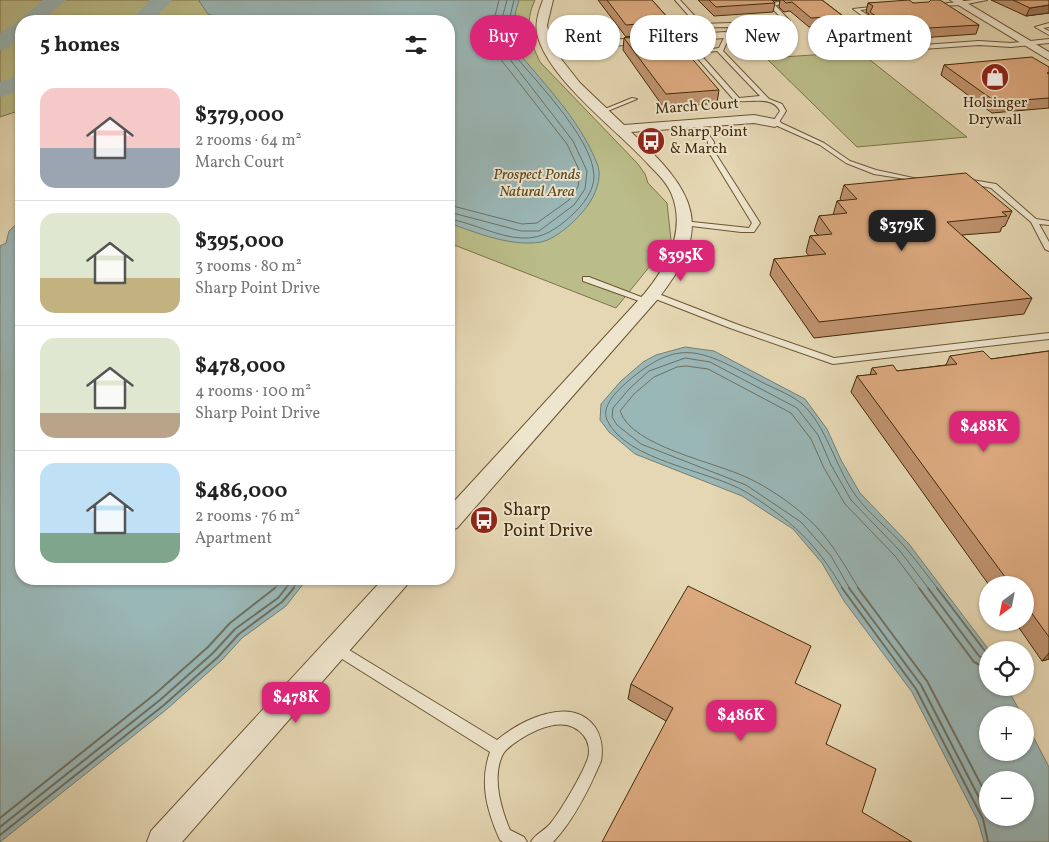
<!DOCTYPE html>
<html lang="en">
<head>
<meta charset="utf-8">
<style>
	body { margin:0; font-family:Vollkorn,serif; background:#f2f2f2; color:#222; height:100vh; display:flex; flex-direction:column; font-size:19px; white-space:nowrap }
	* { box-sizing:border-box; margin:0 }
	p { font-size:16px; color:#767676 }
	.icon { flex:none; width:28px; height:28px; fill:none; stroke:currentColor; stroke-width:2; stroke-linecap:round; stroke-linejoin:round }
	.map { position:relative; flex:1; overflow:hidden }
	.details { position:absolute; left:15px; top:15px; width:440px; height:570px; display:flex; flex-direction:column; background:#fff; border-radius:20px; box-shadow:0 1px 4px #0004 }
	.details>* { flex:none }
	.top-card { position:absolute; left:470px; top:15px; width:475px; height:45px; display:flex; gap:10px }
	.needle { width:32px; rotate:212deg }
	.controls { position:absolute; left:979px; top:576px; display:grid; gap:10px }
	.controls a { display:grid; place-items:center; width:55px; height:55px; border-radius:50%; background:#fff; box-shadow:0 1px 4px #0004; font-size:25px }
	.price { position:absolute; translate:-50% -42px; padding:0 11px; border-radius:10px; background:#db2777; color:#fff; font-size:16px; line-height:32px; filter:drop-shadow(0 1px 2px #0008) }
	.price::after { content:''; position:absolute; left:50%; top:30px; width:15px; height:11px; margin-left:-8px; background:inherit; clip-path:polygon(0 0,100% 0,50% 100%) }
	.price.active { background:#222; color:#fff }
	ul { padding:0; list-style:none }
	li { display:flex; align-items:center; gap:15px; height:125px; padding:0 25px }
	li+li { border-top:1px solid #e0e0e0 }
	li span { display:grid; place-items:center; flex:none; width:140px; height:100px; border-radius:15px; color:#555 }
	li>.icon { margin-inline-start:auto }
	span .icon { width:60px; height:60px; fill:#fffc; stroke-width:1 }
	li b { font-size:21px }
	h2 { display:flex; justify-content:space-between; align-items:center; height:60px; padding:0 25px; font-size:21px }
	.chip { padding:0 18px; border-radius:22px; background:#fff; box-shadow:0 1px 4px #0004; font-size:18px; line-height:45px }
	.chip.active { background:#db2777; color:#fff }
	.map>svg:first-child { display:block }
	.green { fill:#babd89; stroke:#7e7448 }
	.water { fill:#9ab7b7; stroke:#777f71; fill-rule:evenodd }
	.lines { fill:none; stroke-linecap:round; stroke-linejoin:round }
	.shore-far1 { stroke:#6e705f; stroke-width:1 }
	.shore { stroke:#6e705f; stroke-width:2 }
	.river { fill:#9ab7b7; fill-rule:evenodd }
	.lane-casing { stroke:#6c5532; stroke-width:2 }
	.street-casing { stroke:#6c5532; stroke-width:2 }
	.lane { fill:#eee5ce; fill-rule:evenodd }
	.street { fill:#eee5ce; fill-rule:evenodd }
	.wall { fill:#be926e; stroke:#432a07 }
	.shaded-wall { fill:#9b775a; stroke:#432a07 }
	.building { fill:#ddaa80; stroke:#432a07 }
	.labels { text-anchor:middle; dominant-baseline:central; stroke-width:4; stroke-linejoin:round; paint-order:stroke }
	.far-poi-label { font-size:15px; fill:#432a07; stroke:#eee5ce }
	.far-street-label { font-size:15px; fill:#432a07; stroke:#eee5ce }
	.far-park-label { font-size:15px; font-style:italic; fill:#5b4721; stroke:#eee5ce }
	.poi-label { font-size:18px; fill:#432a07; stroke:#eee5ce; text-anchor:start }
</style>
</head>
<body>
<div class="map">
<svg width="1049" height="842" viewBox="0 0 1049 842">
	<rect width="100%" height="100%" fill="#e5d7b3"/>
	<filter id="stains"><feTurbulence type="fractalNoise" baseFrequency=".004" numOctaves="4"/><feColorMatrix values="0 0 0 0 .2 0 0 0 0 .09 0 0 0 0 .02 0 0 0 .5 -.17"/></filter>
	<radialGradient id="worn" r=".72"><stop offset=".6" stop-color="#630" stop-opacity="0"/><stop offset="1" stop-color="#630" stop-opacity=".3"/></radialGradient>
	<g class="green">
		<path d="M0 0H535C524 23 530 41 540 62L638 164 645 174 648 183 667 203 671 240 616 308 449 243V21H21V110L0 117Z"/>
		<polygon points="860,52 967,137 857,147 766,58"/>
	</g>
	<g class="water">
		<path d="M200 0H519L508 40C540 80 580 118 598 166 602 179 595 195 588 205 579 218 557 239 541 242 511 247 477 233 449 223V21H228L208 14 199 1Z"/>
		<polygon points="21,220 21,579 307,579 286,606 242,638 222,660 167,709 0,842 0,246 6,243 9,231"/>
		<path d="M685 347 714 351 805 399 827 429 841 460 860 493 909 544 986 646 988 650V688H1007L1022 715H988V752H1025V721L1049 767V842H984L978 821 912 692 844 601 822 563 793 529 742 496 635 454 609 432 600 420 601 404 621 381 643 362 656 355ZM988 780H1025V818H988Z"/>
	</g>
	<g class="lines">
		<g class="shore-far1">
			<polyline points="449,205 522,224 537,223 569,200 578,187 580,172 567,144 491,47 490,36 499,0"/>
			<polyline points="449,212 521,231 539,231 574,205 585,189 587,171 573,141 498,44 497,37 507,0"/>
			<path d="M449 219C474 223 497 237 522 238 543 239 558 228 572 215 583 205 594 191 594 176 593 136 528 74 504 42L514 0"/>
			<polyline points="274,589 283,579"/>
			<polyline points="285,589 293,579"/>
			<polyline points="292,589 301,579"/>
			<path d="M843 589C816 543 791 520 746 492 709 470 626 461 607 420 601 406 617 391 627 382 679 337 701 350 756 379 770 387 788 393 801 403 826 424 836 469 856 496 869 514 889 529 904 546 916 560 927 575 938 589"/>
			<polyline points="850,589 831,556 801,522 746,485 641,444 617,425 612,417 613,408 629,389 649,371 685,358 710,362 797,408 818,435 831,465 851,500 900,551 929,589"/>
			<path d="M859 589C844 564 828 535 805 516 791 503 766 486 748 478 716 462 632 447 620 411L634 394 654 377 677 367 686 366 708 369 791 413 811 439 824 468 845 504 895 556 920 589"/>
		</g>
		<g class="shore">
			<polyline points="842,588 916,689 983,819 988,842"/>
			<polyline points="849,588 921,685 988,815"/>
			<polyline points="858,588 927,681 988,798"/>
			<polyline points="919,588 974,662 988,669"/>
			<polyline points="928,588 979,656 988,661"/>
			<polyline points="937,588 988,655"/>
			<polyline points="0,818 155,694 208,647 230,623 275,588"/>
			<polyline points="0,827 160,700 213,653 235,629 278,598 286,588"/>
			<polyline points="0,835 164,705 218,657 239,634 282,602 294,588"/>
		</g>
		<g class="river">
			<polygon points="43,0 66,0 42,21 21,21 21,37 8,48 0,50 0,33 19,21"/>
			<polygon points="150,0 172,0 152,21 130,21"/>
			<polygon points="21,75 21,90 0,97 0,82"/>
		</g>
		<defs>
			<g id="lane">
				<path d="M675 0H680L702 24 784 21 769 5V3L801 0 802 2 800 3 775 5 790 21V23L734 26 723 51 769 99 782 104 786 111 779 122 824 143 850 161 876 170 918 179V181L874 174 846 163 820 145 773 124 772 123 780 111C772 95 749 103 735 101L692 52 719 48 729 27 670 28 672 25H697ZM717 51 718 52 760 96 739 98 699 53Z"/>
				<polygon points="973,0 987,0 962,5 935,6 933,5"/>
				<polygon points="880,6 878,8 860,10 869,16 867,19 853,9"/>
				<polygon points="1049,23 1049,27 1043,28 1049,31 1049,35 1035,27"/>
				<polygon points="1049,39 1049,43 1011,47 979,45 909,50 906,48 909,46 979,41 1011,43"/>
				<polygon points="632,98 637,99 605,112 600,111"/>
				<polygon points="696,122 700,122 714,142 714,151 760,223 754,232 741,232 683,225 679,223 683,221 749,228 752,223 708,151 708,142 695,123"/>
				<polygon points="966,179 996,184 1036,219 1049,221 1049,225 1039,224 1049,242 1049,251 1045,249 1031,222 991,188 964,182 964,180"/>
				<polygon points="583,277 589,277 649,300 648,302 642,302 583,281"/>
				<polygon points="651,291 736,324 834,358 1049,333 1049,339 833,364 730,328 648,296 647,294"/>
				<path d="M336 642 497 740C520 721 571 694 595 727 602 738 603 749 601 761 589 789 574 820 553 842H531C535 834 544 831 550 824 561 811 583 773 588 758 590 751 589 742 584 736 568 714 537 728 519 740 513 744 505 749 502 756 492 778 501 809 510 830L524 837 527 842H503L500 840C487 811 479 783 490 752L331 652 330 648 331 644Z"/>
			</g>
			<g id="street">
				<path d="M543 0H553L547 25 551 44 725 32 730 35 725 38 554 50 580 83 624 125 754 115 779 120 781 123 775 127 754 123 631 132C694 191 717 225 657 300L457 528 449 531V507L645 293C667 266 686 231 672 195 668 184 658 174 649 165 619 131 546 78 537 33 535 23 539 10 543 0Z"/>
				<polygon points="950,0 962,0 1049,52 1049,60"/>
				<polygon points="383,579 410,579 406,586 182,842 147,842 151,831"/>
			</g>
		</defs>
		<use href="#lane" class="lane-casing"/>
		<use href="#street" class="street-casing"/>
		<use href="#lane" class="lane"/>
		<use href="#street" class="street"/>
	</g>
	<g class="wall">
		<polygon points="598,0 652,0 669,19 668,31 660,31 660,32 719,90 717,103 664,108 623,50 624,38 633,36 626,37"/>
		<polygon points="698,0 822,0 843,16 840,25 809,27 790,11 784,12 779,7 780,0 773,1 775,3 773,12 714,16"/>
		<polygon points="991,0 1049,0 1049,13 1026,16"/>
		<polygon points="868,3 913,3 979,25 976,34 892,40 867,21 869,14 866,12"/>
		<polygon points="944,65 1049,67 1049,108 992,113 941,75"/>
		<polygon points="844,185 1012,211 1005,226 1002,227 1000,232 962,235 1032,298 1024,314 814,338 770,275 774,259 809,256 806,252 810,236 818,235 814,231 819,216 833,215 837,201 841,200 840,199"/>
		<polygon points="1049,351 1049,659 1042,661 1015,622 1025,622 1025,585 989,585 851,392 857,376 870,375 872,368 897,371 946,365 950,356 991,359"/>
		<polygon points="795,683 862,812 666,721 628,699 631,684"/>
	</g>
	<g class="shaded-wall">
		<polygon points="1049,5 1049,13 1026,16 1030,8"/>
		<polygon points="1049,653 1049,659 1042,661"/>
	</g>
	<g class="building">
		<polygon points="607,0 652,0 669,19 659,19 661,22 626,25"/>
		<polygon points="709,0 772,0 775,3 716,7"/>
		<polygon points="783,0 822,0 843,16 811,18 792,2 786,3"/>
		<polygon points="909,0 913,3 929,2 931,0 940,0 979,25 895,30 870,12 873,6 868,3"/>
		<polygon points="1013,0 1049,0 1049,5 1030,8"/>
		<polygon points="669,32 719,90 666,94 624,38 636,37 634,34"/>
		<polygon points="1032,57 1049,67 1049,72 1047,73 1049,74 1049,98 996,102 944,65"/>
		<polygon points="966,173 1012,211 1002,212 1007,216 947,222 1032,298 819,322 774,259 826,254 810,236 832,234 819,216 847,213 837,201 857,199 844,185"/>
		<polygon points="983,351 991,359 1049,351 1049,637 1025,604 1025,585 1011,585 857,376 877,374 872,368 893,365 897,371 957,364 950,356"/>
		<polygon points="688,586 811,646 795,683 841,705 826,744 876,769 862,812 912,842 602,842 673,708 631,684"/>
	</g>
	<defs>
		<symbol id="shop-disc" viewBox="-11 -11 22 22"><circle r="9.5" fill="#8f2418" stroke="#eee5ce"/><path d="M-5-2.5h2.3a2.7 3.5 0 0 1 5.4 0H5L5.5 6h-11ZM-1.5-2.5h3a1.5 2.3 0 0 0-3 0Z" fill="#fff"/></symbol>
		<symbol id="bus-disc" viewBox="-11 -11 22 22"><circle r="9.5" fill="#8f2418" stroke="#eee5ce"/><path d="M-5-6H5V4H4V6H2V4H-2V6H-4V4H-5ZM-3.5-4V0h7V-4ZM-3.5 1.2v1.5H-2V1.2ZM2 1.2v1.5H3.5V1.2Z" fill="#fff"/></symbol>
	</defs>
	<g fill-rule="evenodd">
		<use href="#shop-disc" x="979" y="61" width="32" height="32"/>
		<use href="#bus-disc" x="635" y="125" width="32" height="32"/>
		<use href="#bus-disc" x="468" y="504" width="32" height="32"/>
	</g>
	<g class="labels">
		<g class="far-poi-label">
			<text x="995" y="103">Holsinger<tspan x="995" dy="17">Drywall</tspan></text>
			<text x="670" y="132" text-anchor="start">Sharp Point<tspan x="670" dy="17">&amp; March</tspan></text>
		</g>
		<g class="far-street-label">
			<text transform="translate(697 107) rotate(-4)">March Court</text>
		</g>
		<g class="far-park-label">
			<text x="537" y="175">Prospect Ponds<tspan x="537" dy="17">Natural Area</tspan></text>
		</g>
		<g class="poi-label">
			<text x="503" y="510">Sharp<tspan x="503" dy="21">Point Drive</tspan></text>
		</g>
	</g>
	<rect width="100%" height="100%" filter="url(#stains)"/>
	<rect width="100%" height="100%" fill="url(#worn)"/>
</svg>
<div class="controls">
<a><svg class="needle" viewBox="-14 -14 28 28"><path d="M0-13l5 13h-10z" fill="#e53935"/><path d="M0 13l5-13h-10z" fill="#767676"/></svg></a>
<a><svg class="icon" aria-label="locate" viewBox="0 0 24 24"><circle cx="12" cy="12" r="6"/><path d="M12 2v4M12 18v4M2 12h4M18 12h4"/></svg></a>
<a>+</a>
<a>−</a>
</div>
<b class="price active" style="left:902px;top:252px">$379K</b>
<b class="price" style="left:681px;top:282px">$395K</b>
<b class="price" style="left:984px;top:453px">$488K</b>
<b class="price" style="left:296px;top:724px">$478K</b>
<b class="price" style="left:741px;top:742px">$486K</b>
<div class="top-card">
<a class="chip active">Buy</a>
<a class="chip">Rent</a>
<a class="chip">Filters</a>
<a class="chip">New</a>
<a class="chip">Apartment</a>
</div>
<section class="details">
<h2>5 homes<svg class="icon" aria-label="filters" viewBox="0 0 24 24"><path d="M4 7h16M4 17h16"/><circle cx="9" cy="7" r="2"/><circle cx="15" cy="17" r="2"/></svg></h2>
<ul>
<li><span style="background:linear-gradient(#f6c9c9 60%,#9aa5b1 0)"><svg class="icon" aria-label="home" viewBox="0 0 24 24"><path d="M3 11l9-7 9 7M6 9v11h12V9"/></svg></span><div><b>$379,000</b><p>2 rooms · 64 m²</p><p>March Court</p></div></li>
<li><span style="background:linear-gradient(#dfe7d0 65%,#c2b280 0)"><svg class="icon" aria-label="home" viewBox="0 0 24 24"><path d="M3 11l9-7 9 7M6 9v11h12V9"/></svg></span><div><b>$395,000</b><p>3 rooms · 80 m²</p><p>Sharp Point Drive</p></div></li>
<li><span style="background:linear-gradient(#dfe7d0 75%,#b9a48a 0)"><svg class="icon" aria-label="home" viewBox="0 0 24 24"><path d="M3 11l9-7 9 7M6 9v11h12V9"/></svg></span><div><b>$478,000</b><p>4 rooms · 100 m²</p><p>Sharp Point Drive</p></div></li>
<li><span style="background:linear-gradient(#bfe0f5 70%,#7fa58c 0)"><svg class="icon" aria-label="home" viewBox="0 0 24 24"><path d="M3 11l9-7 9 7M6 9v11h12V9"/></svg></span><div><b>$486,000</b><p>2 rooms · 76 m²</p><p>Apartment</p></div></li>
</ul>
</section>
</div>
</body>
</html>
